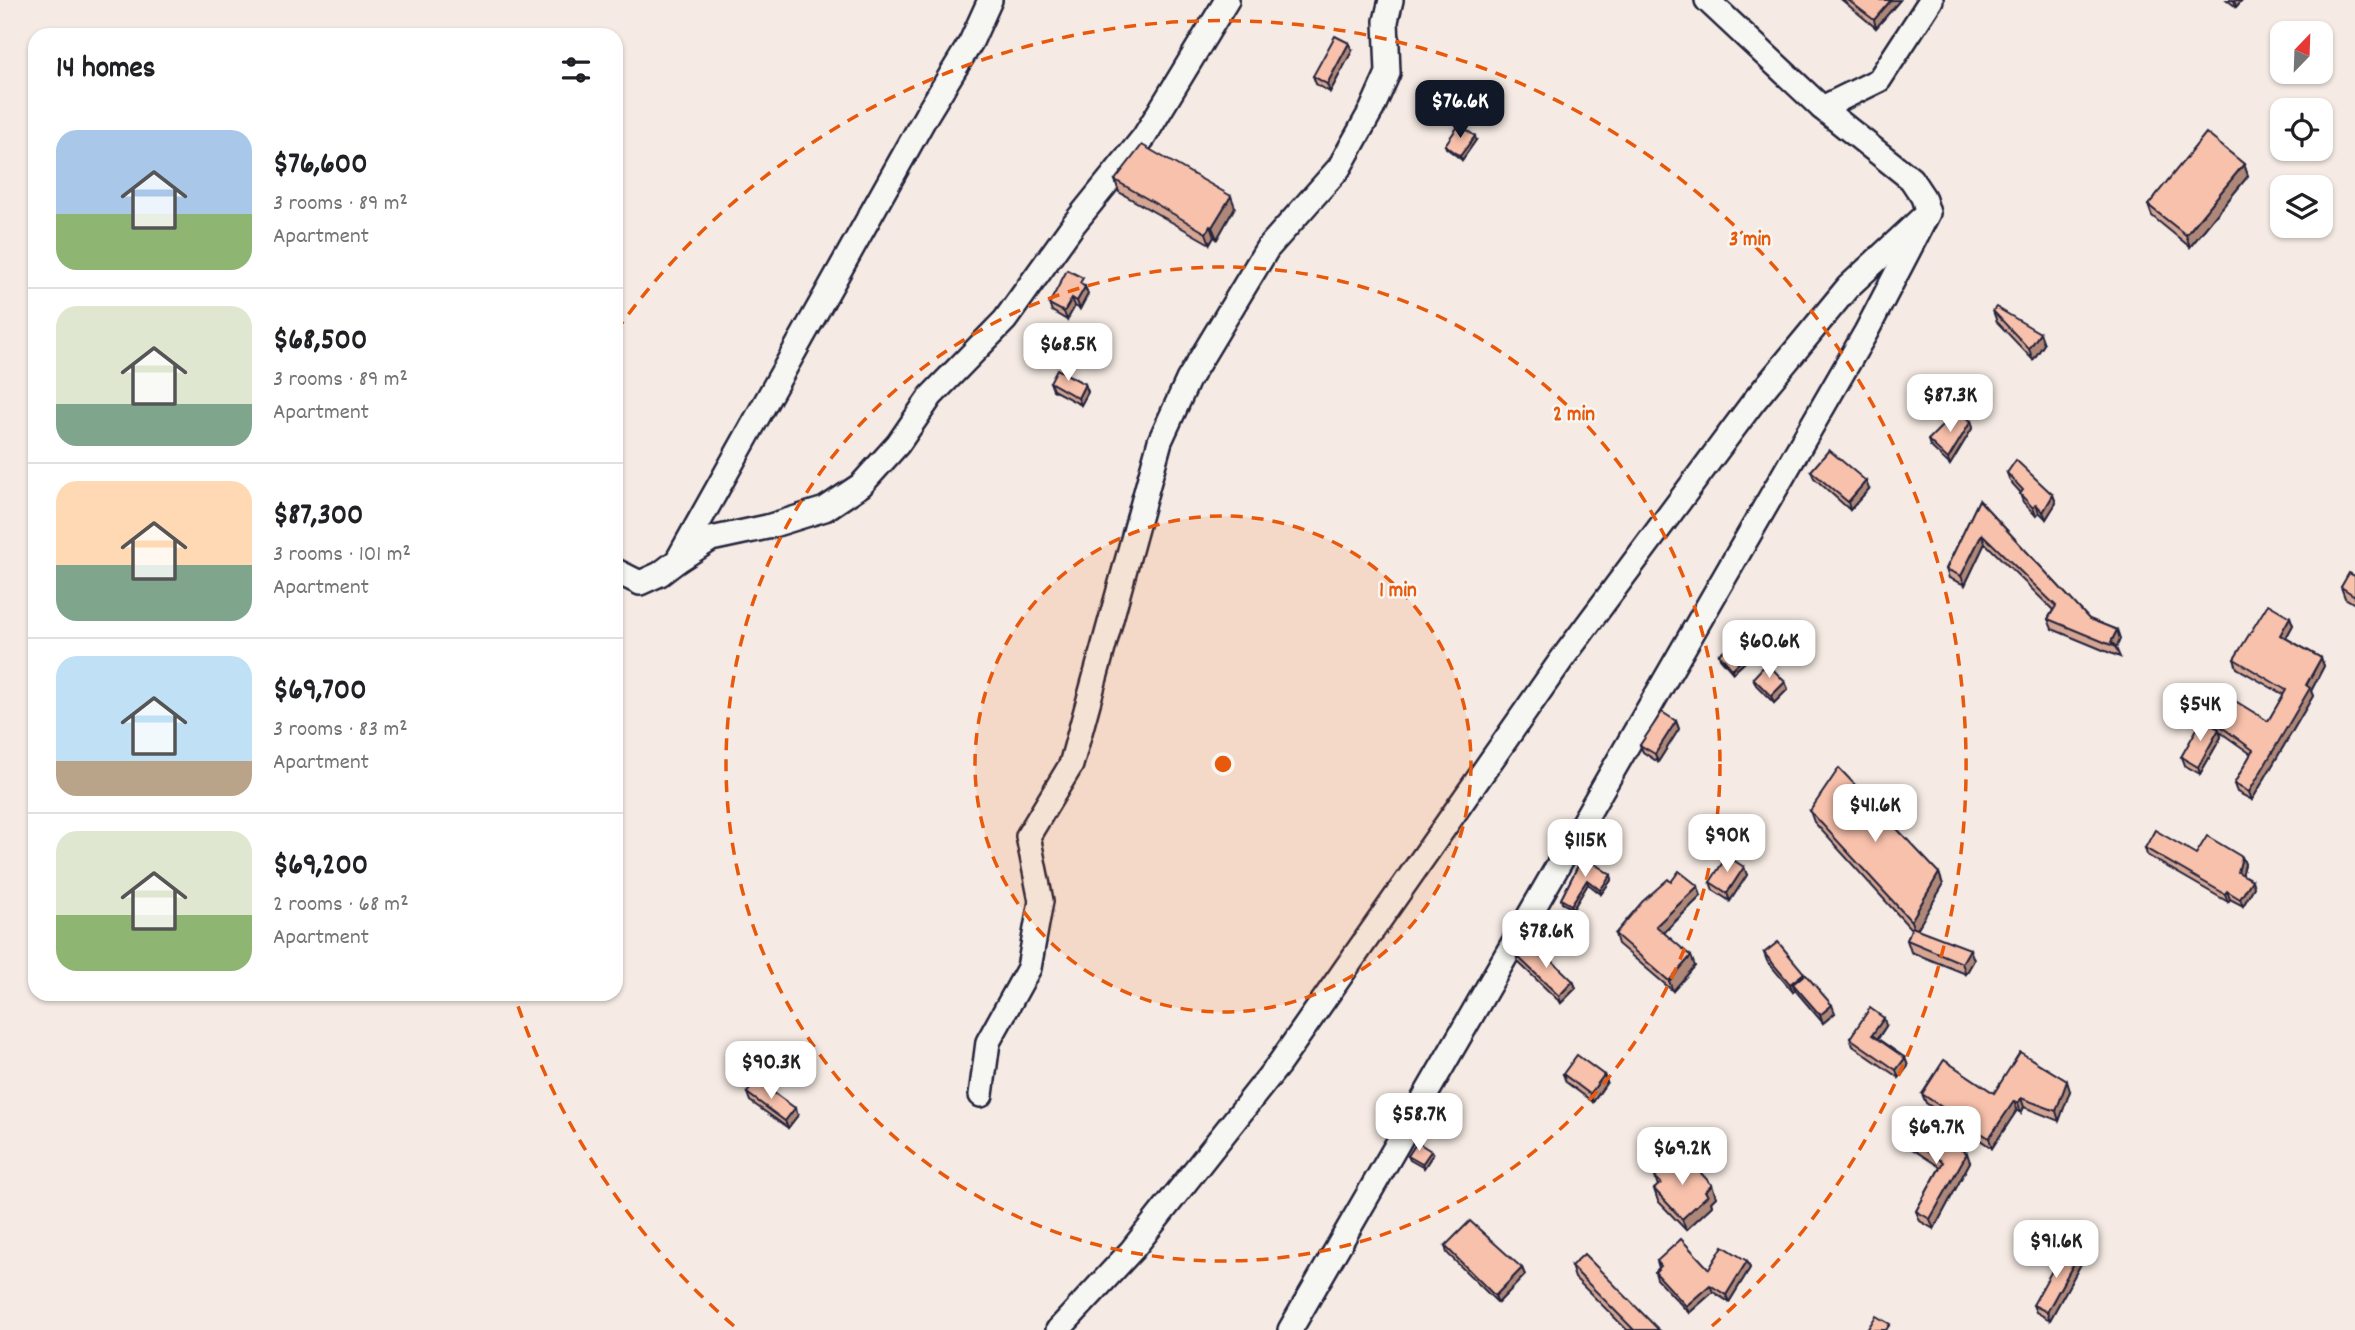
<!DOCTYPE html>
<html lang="en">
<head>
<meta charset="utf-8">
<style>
	body { margin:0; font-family:Dekko,sans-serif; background:#f2f2f2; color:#202124; height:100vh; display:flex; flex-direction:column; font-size:26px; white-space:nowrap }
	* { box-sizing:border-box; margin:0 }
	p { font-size:23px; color:#757577 }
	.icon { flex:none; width:38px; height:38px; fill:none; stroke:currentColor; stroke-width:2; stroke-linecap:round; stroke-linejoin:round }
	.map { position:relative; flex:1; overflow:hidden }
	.side { position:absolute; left:28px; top:28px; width:595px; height:973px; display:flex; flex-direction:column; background:#fff; border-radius:21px; box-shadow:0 2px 5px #0004 }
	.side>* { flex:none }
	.needle { width:46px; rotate:23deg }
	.fabs { position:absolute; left:2270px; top:21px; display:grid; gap:14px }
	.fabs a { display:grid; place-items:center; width:63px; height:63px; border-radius:14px; background:#fff; box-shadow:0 2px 5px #0004; font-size:35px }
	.price { position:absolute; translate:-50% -60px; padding:0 16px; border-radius:14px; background:#fff; color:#222; font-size:23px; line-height:46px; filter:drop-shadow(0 2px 4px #0008) }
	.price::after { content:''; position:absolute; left:50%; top:42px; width:21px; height:16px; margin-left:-10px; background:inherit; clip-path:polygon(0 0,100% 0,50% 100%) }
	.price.current { background:#111827; color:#fff }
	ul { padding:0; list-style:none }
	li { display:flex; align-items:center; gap:21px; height:175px; padding:0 28px }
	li+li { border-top:2px solid #e0e0e0 }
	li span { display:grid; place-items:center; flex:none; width:196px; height:140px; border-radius:21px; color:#555 }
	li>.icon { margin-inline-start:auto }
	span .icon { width:84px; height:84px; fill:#fffc; stroke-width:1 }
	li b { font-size:30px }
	h2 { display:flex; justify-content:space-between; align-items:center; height:84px; padding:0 28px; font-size:30px }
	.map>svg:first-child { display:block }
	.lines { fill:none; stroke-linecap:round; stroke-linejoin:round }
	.minor-casing { stroke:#22223b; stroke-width:28 }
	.minor { stroke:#f6f6f2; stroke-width:23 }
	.wall { fill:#d5a694; stroke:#22223b; stroke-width:2 }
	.shaded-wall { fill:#ae8778; stroke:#22223b; stroke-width:2 }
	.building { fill:#f8c1ac; stroke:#22223b; stroke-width:2 }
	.ring { fill:none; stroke:#e8590c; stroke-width:3.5; stroke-dasharray:12 9 }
	.centre { fill:#e8590c; stroke:#f6f6f2; stroke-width:3.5 }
	.ring-label { font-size:21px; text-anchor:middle; font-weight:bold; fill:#e8590c; stroke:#f6f6f2; stroke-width:5; stroke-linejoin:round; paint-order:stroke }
</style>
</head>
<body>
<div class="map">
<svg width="2355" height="1330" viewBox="0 0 2355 1330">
	<rect width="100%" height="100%" fill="#f6ebe4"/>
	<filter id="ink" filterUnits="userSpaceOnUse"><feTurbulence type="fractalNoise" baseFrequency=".0143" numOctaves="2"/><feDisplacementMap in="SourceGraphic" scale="14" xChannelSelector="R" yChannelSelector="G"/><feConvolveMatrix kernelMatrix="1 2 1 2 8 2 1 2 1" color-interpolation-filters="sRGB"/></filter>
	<g filter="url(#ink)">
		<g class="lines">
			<defs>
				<g id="minor">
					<polyline points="1822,108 1879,80 1931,0"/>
					<polyline points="677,561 711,539 767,527 825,509 861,485 898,444 931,396 1005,320 1073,225 1144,137 1227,0"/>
					<polyline points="616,571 640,583 660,574 677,561 927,114 971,42 990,0"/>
					<polyline points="981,1095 988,1042 1029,968 1041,901 1028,836 1071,765 1160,441 1188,380 1267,249 1339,168 1372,109 1388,73 1386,21 1391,0"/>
					<polyline points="1058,1330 1132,1250 1279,1064 1562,659 1754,401 1848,287 1922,218"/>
					<polyline points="1290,1330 1866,332 1928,213 1923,197 1911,179 1822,108 1707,0"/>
				</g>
			</defs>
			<use href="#minor" class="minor-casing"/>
			<use href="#minor" class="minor"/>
		</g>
		<g class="wall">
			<polygon points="1842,0 1900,0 1876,28"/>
			<polygon points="2227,0 2242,0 2236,7"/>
			<polygon points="1352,51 1330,92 1316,84 1313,76"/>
			<polygon points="1476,140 1462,160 1446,148 1445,145"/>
			<polygon points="2244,164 2248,176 2190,247 2152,216 2148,205"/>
			<polygon points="1115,180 1235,207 1217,239 1214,237 1210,244 1119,192"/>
			<polygon points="1085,286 1088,294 1080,309 1075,306 1067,320 1052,311 1049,304"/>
			<polygon points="1993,311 2040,333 2044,344 2033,360 1997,322"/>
			<polygon points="1050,382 1085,384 1088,392 1081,405 1053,390"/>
			<polygon points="1971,421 1973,427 1950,465 1930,446 1928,440"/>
			<polygon points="1811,471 1869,489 1850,510 1814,478"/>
			<polygon points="2007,473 2053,495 2056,503 2046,519 2039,512 2036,516 2023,502 2020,494 2021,493 2010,481"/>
			<polygon points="1979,500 2089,619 2117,630 2120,639 2116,648 2120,657 2052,629 2048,619 2053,610 1985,543 1965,585 1949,578 1946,569"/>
			<polygon points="2355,576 2355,604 2345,598 2341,587"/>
			<polygon points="2290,617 2293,625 2286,638 2321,658 2324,666 2311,691 2313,696 2252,800 2237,792 2234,784 2251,754 2220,732 2221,737 2200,774 2184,765 2181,757 2217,729 2215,722 2268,721 2284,695 2237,668 2234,659"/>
			<polygon points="1719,654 1745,662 1733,673 1720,658"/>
			<polygon points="1753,678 1785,682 1788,689 1774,703 1756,685"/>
			<polygon points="1676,721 1679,729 1658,762 1643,752 1640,745"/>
			<polygon points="1810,811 1939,873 1943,885 1917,929 1974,960 1966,974 1911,952 1907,940 1911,929 1814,822"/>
			<polygon points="2145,848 2196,854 2242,857 2245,864 2242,875 2254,887 2243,906 2230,899 2228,902 2147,855"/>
			<polygon points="1583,856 1612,879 1601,894 1588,884 1573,909 1562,903 1561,899"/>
			<polygon points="1744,867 1747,875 1730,901 1713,890 1710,882"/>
			<polygon points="1671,882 1701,896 1664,933 1695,966 1673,991 1618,944 1615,934"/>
			<polygon points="1764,953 1804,973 1835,1013 1823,1023 1795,990 1793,992 1767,961"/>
			<polygon points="1516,955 1573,981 1576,988 1561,1003 1518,962"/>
			<polygon points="1886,1026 1878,1039 1905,1058 1908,1066 1899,1078 1853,1046 1850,1038"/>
			<polygon points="1563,1074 1604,1075 1607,1082 1593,1102 1566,1082"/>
			<polygon points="2070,1091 2059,1121 2024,1107 2021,1113 2017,1110 1992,1148 1926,1103 1922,1094"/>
			<polygon points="747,1093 798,1115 788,1128 750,1101"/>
			<polygon points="1902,1135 1970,1162 1934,1229 1920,1221 1916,1211 1940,1167 1906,1145"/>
			<polygon points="1433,1154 1424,1168 1410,1160 1408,1156"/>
			<polygon points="1679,1166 1716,1197 1711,1202 1712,1206 1686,1230 1658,1201 1654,1189 1658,1186 1655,1177"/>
			<polygon points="1445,1246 1522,1268 1525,1275 1498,1303 1447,1253"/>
			<polygon points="2079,1254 2082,1262 2050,1320 2036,1312 2033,1305"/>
			<polygon points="1657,1261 1709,1269 1747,1261 1750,1268 1729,1302 1713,1292 1689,1313 1657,1279 1655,1272 1659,1268"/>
			<polygon points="1571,1266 1659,1330 1627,1330 1575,1278"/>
		</g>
		<g class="shaded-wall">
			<polygon points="1891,0 1900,0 1876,28 1874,20"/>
			<polygon points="2234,0 2242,0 2236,7"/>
			<polygon points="1349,43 1352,51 1330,92 1327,84"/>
			<polygon points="1475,136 1476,140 1462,160 1460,156"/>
			<polygon points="2244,164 2248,176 2190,247 2186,235"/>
			<polygon points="1231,196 1235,207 1217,239 1212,227"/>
			<polygon points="1210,226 1214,237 1210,244 1206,233"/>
			<polygon points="1085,287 1088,294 1080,309 1077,301"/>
			<polygon points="1072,298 1075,306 1067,320 1064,312"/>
			<polygon points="2040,333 2044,344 2033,360 2029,349"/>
			<polygon points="1085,384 1088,392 1081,405 1078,398"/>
			<polygon points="1971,421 1973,427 1950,465 1948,459"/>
			<polygon points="1866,481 1869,489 1850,510 1848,502"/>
			<polygon points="2053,495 2056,503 2046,519 2043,512"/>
			<polygon points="2036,504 2039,512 2036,516 2033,508"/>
			<polygon points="1982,534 1985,543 1965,585 1961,576"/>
			<polygon points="2290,617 2293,625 2283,643 2280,635"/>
			<polygon points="2117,630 2120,639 2116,648 2111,642"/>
			<polygon points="1744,658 1745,662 1733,673 1732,669"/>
			<polygon points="2321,658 2324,666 2311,691 2313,696 2252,800 2249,792"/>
			<polygon points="1785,682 1788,689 1774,703 1771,696"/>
			<polygon points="1676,721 1679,729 1658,762 1655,754"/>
			<polygon points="2219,729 2221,737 2200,774 2198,767"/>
			<polygon points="2242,857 2245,864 2241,880 2238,872"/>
			<polygon points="1744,867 1747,875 1730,901 1727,893"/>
			<polygon points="1939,873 1943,885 1915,933 1911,921"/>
			<polygon points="1611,875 1612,879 1601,894 1600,890"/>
			<polygon points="1587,880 1588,884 1573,909 1571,905"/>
			<polygon points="2252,880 2254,887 2243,906 2240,899"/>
			<polygon points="1698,886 1701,896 1660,936 1656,926"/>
			<polygon points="2227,891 2230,899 2228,902 2225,894"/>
			<polygon points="1970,949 1974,960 1966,974 1962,963"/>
			<polygon points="1691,956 1695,966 1673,991 1669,981"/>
			<polygon points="1804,973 1806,981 1793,984 1795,990 1793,992 1790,984"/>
			<polygon points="1573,981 1576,988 1561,1003 1559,996"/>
			<polygon points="1832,1005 1835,1013 1823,1023 1820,1015"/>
			<polygon points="1884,1018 1886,1026 1875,1042 1872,1035"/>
			<polygon points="1905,1058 1908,1066 1899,1078 1896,1070"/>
			<polygon points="1604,1075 1607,1082 1593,1102 1590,1094"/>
			<polygon points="2067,1081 2070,1091 2059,1121 2056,1111"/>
			<polygon points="2021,1098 2024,1107 2021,1113 2018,1103"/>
			<polygon points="2014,1101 2017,1110 1992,1148 1989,1138"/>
			<polygon points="795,1108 798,1115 788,1128 785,1121"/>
			<polygon points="1431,1151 1433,1154 1424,1168 1422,1164"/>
			<polygon points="1967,1153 1970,1162 1934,1229 1930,1219"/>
			<polygon points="1712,1185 1716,1197 1711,1202 1712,1206 1686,1230 1682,1219"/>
			<polygon points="2079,1254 2082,1262 2050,1320 2047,1312"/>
			<polygon points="1747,1261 1750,1268 1729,1302 1726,1295"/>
			<polygon points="1522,1268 1525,1275 1498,1303 1495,1296"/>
			<polygon points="1710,1285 1713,1292 1689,1313 1686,1306"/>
		</g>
		<g class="building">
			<polygon points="1848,0 1891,0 1874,20"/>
			<polygon points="1335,36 1349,43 1327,84 1313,76"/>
			<polygon points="1459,125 1475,136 1460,156 1445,145"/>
			<polygon points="2206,133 2244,164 2186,235 2148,205"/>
			<polygon points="1142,145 1231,196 1212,227 1210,226 1206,233 1115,180"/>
			<polygon points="1067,270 1083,278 1080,283 1085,287 1077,301 1072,298 1064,312 1049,304"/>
			<polygon points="1996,307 2040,333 2029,349 1993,311"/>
			<polygon points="1057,369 1085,384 1078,398 1050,382"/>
			<polygon points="1956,412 1971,421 1948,459 1928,440"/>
			<polygon points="1829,450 1866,481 1848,502 1811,471"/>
			<polygon points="2016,460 2053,495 2043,512 2036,504 2033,508 2020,494 2023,490 2007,473"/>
			<polygon points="1979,500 2089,619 2117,630 2111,642 2116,647 2048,619 2056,606 1982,534 1961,576 1946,569"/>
			<polygon points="2349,573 2355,576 2355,596 2341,587"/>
			<polygon points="2268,604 2290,617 2280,635 2321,658 2306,685 2310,688 2249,792 2234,784 2253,750 2215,722 2232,699 2268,721 2286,690 2234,659"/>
			<polygon points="1731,644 1744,658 1732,669 1719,654"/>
			<polygon points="1767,663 1785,682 1771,696 1753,678"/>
			<polygon points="1662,712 1676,721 1655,754 1640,745"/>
			<polygon points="2202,720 2219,729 2198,767 2181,757"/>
			<polygon points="1839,768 1939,873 1911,921 1810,811"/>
			<polygon points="2155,830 2196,854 2207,836 2242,857 2238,872 2252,880 2240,899 2227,891 2225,894 2145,848"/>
			<polygon points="1583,856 1611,875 1600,890 1587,880 1571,905 1561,899"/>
			<polygon points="1727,856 1744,867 1727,893 1710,882"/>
			<polygon points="1679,871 1698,886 1656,926 1691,956 1669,981 1615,934 1642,902 1668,879 1671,882"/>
			<polygon points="1912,927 1970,949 1962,963 1907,940"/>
			<polygon points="1778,942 1804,973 1790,984 1764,953"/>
			<polygon points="1521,945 1539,957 1543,952 1573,981 1559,996 1516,955"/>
			<polygon points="1805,974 1832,1005 1820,1015 1793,984"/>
			<polygon points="1870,1008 1884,1018 1872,1035 1905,1058 1896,1070 1850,1038"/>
			<polygon points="2020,1052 2067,1081 2056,1111 2021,1098 2018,1103 2014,1101 1989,1138 1922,1094 1944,1060 1994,1093"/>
			<polygon points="1577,1055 1604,1075 1590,1094 1563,1074"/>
			<polygon points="756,1080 795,1108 785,1121 747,1093"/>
			<polygon points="1910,1122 1967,1153 1930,1219 1916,1211 1943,1162 1902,1135"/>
			<polygon points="1417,1142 1431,1151 1422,1164 1408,1156"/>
			<polygon points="1687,1158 1712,1185 1705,1192 1708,1195 1682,1219 1654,1189 1661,1183 1655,1177 1673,1159 1679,1166"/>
			<polygon points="1470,1221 1522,1268 1495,1296 1445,1246"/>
			<polygon points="1681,1239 1709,1269 1723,1246 1747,1261 1726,1295 1710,1285 1686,1306 1655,1272 1661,1266 1657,1261"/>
			<polygon points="2065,1247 2079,1254 2047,1312 2033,1305"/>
			<polygon points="1584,1254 1659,1330 1634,1330 1571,1266"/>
			<polygon points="1876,1316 1890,1324 1886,1330 1867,1330"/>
		</g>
	</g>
	<circle cx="1223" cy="764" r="248" fill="#e8590c" fill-opacity=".12"/>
	<g class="ring">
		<circle cx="1223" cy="764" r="248"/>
		<circle cx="1223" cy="764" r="497"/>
		<path d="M734 1326A745 745 0 0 1 514 994M616 331A745 745 0 1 1 1712 1326"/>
	</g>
	<circle cx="1223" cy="764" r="10" class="centre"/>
	<g class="ring-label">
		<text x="1750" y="245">3 min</text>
		<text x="1574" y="420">2 min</text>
		<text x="1398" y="596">1 min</text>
	</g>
</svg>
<div class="fabs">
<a><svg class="needle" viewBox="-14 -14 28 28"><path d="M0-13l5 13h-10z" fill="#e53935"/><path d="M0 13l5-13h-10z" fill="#757577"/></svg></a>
<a><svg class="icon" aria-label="locate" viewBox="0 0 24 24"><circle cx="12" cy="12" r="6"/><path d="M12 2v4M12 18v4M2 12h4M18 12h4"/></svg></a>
<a><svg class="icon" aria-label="layers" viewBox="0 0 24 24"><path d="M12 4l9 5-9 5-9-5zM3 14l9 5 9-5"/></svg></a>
</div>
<b class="price current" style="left:1460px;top:140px">$76.6K</b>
<b class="price" style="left:1068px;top:383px">$68.5K</b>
<b class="price" style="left:1950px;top:434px">$87.3K</b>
<b class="price" style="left:1769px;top:680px">$60.6K</b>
<b class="price" style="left:2200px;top:743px">$54K</b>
<b class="price" style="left:1875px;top:844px">$41.6K</b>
<b class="price" style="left:1727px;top:874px">$90K</b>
<b class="price" style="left:1585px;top:879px">$115K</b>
<b class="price" style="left:1546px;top:970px">$78.6K</b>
<b class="price" style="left:771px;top:1101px">$90.3K</b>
<b class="price" style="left:1419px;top:1153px">$58.7K</b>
<b class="price" style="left:1936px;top:1166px">$69.7K</b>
<b class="price" style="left:1682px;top:1187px">$69.2K</b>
<b class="price" style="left:2056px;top:1280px">$91.6K</b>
<section class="side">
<h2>14 homes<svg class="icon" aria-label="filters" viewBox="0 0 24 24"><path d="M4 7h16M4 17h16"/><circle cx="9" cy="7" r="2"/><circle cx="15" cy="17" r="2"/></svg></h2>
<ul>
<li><span style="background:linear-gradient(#a9c7e8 60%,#8fb573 0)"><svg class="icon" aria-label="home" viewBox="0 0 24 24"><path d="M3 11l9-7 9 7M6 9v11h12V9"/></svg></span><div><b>$76,600</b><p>3 rooms · 89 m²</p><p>Apartment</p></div></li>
<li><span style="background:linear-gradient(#dfe7d0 70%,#7fa58c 0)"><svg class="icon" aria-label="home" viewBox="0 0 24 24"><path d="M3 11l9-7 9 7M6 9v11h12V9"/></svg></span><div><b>$68,500</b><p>3 rooms · 89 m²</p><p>Apartment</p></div></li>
<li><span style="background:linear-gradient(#ffd9b3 60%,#7fa58c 0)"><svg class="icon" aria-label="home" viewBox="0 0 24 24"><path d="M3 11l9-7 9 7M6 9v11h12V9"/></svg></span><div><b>$87,300</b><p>3 rooms · 101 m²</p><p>Apartment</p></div></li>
<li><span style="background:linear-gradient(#bfe0f5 75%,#b9a48a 0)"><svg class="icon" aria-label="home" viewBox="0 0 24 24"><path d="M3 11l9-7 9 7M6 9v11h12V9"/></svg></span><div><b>$69,700</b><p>3 rooms · 83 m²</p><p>Apartment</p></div></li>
<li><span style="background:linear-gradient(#dfe7d0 60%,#8fb573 0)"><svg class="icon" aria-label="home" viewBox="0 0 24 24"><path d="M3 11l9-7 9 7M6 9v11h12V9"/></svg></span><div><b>$69,200</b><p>2 rooms · 68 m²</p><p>Apartment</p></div></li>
</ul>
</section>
</div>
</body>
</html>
